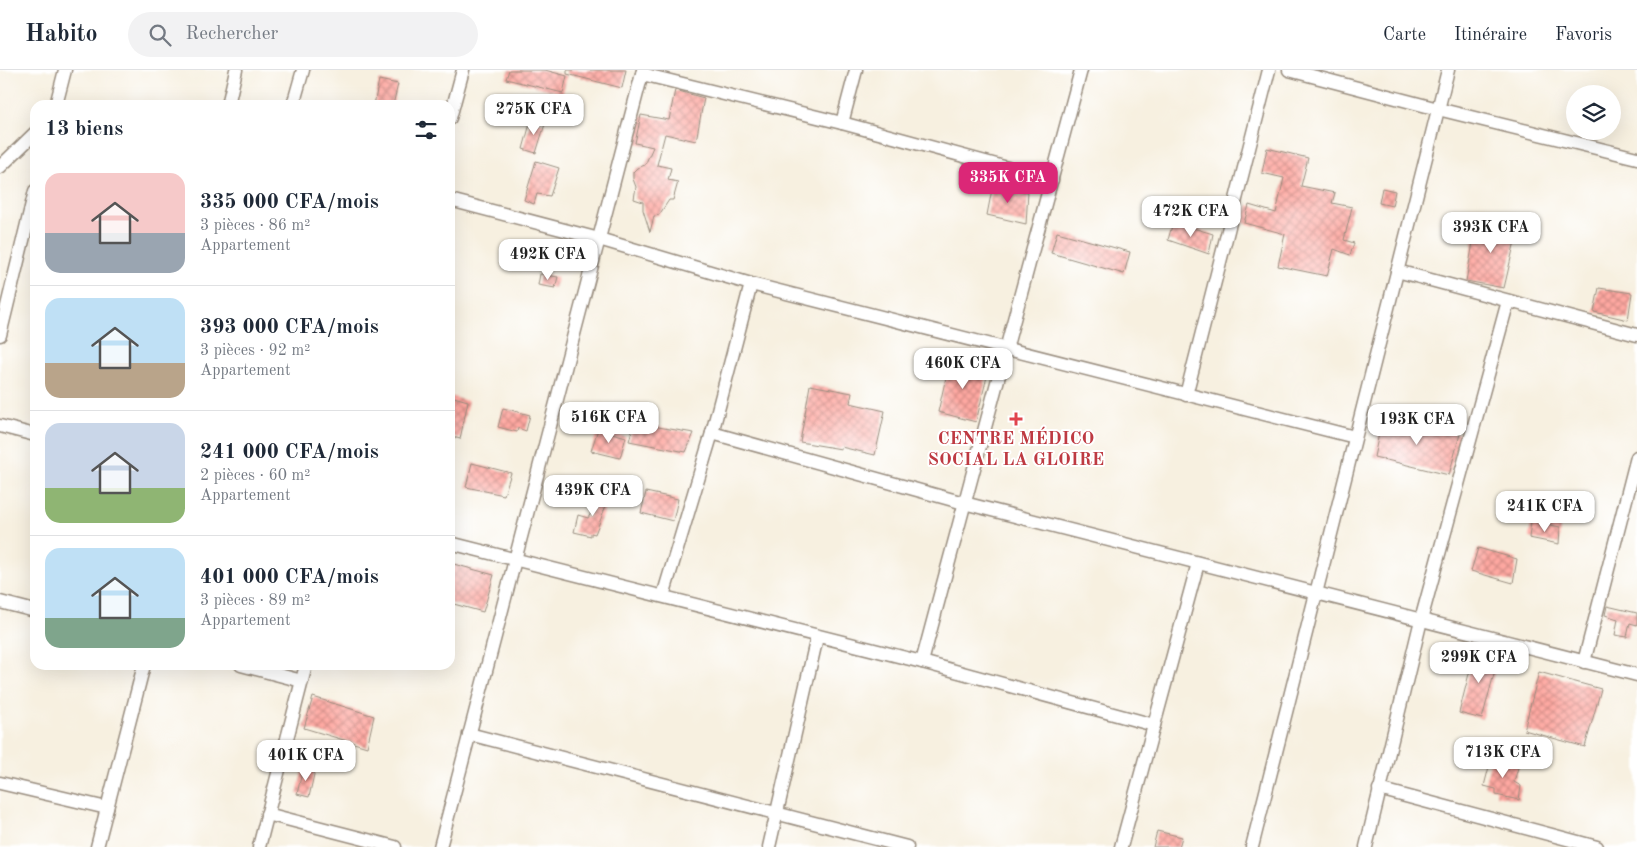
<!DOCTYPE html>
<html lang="fr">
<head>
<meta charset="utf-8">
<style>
	body { margin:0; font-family:"Old Standard TT",serif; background:#f2f2f3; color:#1f2937; height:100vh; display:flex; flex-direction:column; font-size:19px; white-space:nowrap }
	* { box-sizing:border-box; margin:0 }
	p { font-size:16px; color:#747a83 }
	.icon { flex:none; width:28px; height:28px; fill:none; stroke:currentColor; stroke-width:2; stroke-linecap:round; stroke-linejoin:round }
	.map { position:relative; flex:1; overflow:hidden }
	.sheet { position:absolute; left:30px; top:30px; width:425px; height:570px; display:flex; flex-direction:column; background:#fff; border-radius:15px; box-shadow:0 5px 20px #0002 }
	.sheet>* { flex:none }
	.tools { position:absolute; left:1566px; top:15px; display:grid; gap:10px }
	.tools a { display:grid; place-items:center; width:55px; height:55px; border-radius:50%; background:#fff; box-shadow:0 5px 20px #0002; font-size:25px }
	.price { position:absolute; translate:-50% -42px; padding:0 11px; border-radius:10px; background:#fff; color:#222; font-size:16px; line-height:32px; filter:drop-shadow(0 1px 2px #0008) }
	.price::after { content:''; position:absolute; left:50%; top:30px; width:15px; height:11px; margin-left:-8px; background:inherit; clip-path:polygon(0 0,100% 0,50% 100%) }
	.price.selected { background:#db2777; color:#fff }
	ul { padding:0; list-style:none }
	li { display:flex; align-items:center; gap:15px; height:125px; padding:0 15px }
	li+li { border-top:1px solid #e0e1e3 }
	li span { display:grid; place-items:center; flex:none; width:140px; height:100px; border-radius:15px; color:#555 }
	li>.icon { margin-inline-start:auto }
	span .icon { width:60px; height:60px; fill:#fffc; stroke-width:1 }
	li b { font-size:21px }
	h2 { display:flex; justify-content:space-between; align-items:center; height:60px; padding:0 15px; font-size:21px }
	header { display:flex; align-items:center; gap:30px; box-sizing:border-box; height:70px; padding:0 25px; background:#fff; border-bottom:1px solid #e0e1e3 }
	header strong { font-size:24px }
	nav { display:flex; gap:28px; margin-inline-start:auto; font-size:18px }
	.search { width:350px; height:45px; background:#f2f2f3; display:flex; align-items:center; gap:12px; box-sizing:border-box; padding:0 18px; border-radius:28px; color:#747a83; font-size:19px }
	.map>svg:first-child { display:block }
	.building { fill:url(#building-cross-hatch) }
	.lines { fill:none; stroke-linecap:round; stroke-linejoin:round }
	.street-casing { stroke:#998d7f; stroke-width:15 }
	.street { stroke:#fff; stroke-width:12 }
	.health-dot { fill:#e0444e; stroke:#fff; stroke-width:2 }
	.labels { text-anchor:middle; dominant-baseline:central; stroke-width:4; stroke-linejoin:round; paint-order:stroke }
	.health-label { font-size:18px; font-weight:bold; fill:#be3a42; stroke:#fff }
</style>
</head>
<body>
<header>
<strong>Habito</strong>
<div class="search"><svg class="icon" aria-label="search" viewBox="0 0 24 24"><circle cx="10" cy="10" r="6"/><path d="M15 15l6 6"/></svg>Rechercher</div>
<nav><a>Carte</a><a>Itinéraire</a><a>Favoris</a></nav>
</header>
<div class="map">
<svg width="1637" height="777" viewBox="0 0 1637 777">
	<defs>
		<pattern id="building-cross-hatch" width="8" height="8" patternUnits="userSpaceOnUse" patternTransform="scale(1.25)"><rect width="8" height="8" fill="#fea8a1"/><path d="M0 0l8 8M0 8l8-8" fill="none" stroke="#cf8983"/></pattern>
	</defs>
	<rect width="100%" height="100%" fill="#fff"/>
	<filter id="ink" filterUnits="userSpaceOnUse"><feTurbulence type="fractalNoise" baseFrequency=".02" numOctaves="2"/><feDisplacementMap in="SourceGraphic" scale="10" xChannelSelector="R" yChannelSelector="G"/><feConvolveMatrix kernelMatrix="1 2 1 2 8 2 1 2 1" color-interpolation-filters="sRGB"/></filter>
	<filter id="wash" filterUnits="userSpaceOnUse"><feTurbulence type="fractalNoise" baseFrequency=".0096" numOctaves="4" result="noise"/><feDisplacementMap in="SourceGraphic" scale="20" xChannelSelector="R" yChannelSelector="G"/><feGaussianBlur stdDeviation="1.12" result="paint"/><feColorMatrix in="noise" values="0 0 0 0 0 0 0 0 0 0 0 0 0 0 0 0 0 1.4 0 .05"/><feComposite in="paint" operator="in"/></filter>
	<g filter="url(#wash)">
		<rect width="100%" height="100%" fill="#f7f0e0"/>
		<g id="blocks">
			<g class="building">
				<polygon points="509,0 545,0 567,6 563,23 506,9"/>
				<polygon points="567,0 626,0 622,18 567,4"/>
				<polygon points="379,10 398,14 393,35 374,35"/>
				<polygon points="675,20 704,28 696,71 665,64 657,95 671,98 668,110 678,112 673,130 669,130 659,145 654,146 650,162 643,140 643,132 634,129 636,117 633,109 633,102 637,98 645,95 653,77 635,73 641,45 669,50"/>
				<polygon points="531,50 545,54 536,83 523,79"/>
				<polygon points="1267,78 1308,88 1301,116 1335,123 1332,133 1352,137 1344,170 1354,173 1350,185 1334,179 1327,206 1278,196 1285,164 1244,153 1249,135 1276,143 1284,108 1262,103"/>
				<polygon points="536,91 559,98 550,126 537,124 534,134 524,130"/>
				<polygon points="993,114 1028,122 1026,154 987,145"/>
				<polygon points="1382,118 1395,121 1392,136 1379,133"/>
				<polygon points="1477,151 1518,158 1504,218 1466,211"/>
				<polygon points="1173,152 1213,164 1209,184 1168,170"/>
				<polygon points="1057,162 1130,182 1124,204 1051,183"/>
				<polygon points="540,204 558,207 555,218 538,215"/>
				<polygon points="1599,218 1632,223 1628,250 1594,242"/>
				<polygon points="950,290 989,298 976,352 938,342"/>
				<polygon points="810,315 852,323 850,333 885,341 875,385 841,377 841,379 800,372"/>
				<polygon points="450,326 468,331 460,369 450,366"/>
				<polygon points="503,338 530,345 526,361 518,358 517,362 498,357"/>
				<polygon points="1382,349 1460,364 1449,405 1374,387"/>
				<polygon points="634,353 694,363 686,382 629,371"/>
				<polygon points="598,359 626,367 620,388 591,381"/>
				<polygon points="472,393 511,403 504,425 466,417"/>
				<polygon points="607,417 612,420 595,464 591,463 591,466 574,462 578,445 588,448"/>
				<polygon points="646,422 678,429 673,451 641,443"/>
				<polygon points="1531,451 1560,457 1559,474 1529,468"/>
				<polygon points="1478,478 1517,489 1513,513 1471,501"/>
				<polygon points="450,493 494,505 483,542 450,533"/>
				<polygon points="1607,536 1637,543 1637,555 1630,553 1627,567 1615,565 1618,549 1605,545"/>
				<polygon points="1475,580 1499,585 1482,649 1459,643"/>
				<polygon points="1539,602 1601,619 1585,677 1524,660"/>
				<polygon points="313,627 374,646 367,677 304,658"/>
				<polygon points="1491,689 1519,694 1514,712 1521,716 1519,730 1496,725 1496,719 1484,716"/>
				<polygon points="303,698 315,700 309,727 297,724"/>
				<polygon points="1157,761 1182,767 1179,777 1153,777"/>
			</g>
		</g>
	</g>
	<g filter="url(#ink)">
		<use href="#blocks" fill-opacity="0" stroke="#998d7f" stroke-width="1"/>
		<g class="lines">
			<defs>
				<g id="street">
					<polyline points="1289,0 1438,39 1637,88"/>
					<polyline points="642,4 842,53 1052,110"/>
					<polyline points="56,35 65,0"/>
					<polyline points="228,35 236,0"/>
					<polyline points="293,35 303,0"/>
					<polyline points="450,48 463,0"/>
					<polyline points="842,53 856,0"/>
					<polyline points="0,97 35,63"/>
					<polyline points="450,130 599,169 751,214 1355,367"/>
					<polyline points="1397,201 1637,265"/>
					<polyline points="0,265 35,121"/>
					<polyline points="1186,325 1269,0"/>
					<polyline points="0,356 35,365"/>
					<polyline points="712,363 964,433 1637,605"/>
					<polyline points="450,473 922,592 1154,655"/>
					<polyline points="663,526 712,363 751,214"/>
					<polyline points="0,532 35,541"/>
					<polyline points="922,592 1081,0"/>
					<polyline points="1584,592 1637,387"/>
					<polyline points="241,595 302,611"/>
					<polyline points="469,664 907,777"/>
					<polyline points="0,713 107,738"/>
					<polyline points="1379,719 1597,777"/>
					<polyline points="267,744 395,777"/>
					<polyline points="97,777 144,595"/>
					<polyline points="259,777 306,595"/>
					<polyline points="440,777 643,0"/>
					<polyline points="769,777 817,567"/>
					<polyline points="1121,777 1198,493"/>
					<polyline points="1252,777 1448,0"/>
					<polyline points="1366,777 1421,550 1508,231"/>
				</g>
			</defs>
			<use href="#street" class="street-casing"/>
			<use href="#street" class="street"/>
		</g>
	</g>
	<path class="health-dot" d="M1013.5 341.5h5v5h5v5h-5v5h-5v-5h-5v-5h5z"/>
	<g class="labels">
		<g class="health-label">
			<text x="1016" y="369">CENTRE MÉDICO<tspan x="1016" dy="21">SOCIAL LA GLOIRE</tspan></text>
		</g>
	</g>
</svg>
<div class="tools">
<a><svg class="icon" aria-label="layers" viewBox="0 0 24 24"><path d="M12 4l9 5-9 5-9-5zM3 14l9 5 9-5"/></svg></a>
</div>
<b class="price" style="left:534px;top:66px">275K CFA</b>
<b class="price selected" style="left:1008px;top:134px">335K CFA</b>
<b class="price" style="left:1191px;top:168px">472K CFA</b>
<b class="price" style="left:1491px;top:184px">393K CFA</b>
<b class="price" style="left:548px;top:211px">492K CFA</b>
<b class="price" style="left:963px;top:320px">460K CFA</b>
<b class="price" style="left:609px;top:374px">516K CFA</b>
<b class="price" style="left:1417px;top:376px">193K CFA</b>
<b class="price" style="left:593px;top:447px">439K CFA</b>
<b class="price" style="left:1545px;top:463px">241K CFA</b>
<b class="price" style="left:1479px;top:614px">299K CFA</b>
<b class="price" style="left:1503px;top:709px">713K CFA</b>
<b class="price" style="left:306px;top:712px">401K CFA</b>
<section class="sheet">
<h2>13 biens<svg class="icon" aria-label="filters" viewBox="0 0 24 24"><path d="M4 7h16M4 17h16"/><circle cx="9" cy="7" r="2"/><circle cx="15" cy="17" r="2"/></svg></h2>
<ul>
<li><span style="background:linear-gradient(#f6c9c9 60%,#9aa5b1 0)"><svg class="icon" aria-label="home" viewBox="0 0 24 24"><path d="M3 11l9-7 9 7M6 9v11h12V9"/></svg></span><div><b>335 000 CFA/mois</b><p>3 pièces · 86 m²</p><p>Appartement</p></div></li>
<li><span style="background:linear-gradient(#bfe0f5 65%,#b9a48a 0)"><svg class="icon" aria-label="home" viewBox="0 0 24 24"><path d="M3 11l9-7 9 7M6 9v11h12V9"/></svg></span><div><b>393 000 CFA/mois</b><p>3 pièces · 92 m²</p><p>Appartement</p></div></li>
<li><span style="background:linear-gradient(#c9d6e8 65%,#8fb573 0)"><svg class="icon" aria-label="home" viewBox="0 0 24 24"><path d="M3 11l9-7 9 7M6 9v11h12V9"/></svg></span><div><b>241 000 CFA/mois</b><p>2 pièces · 60 m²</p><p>Appartement</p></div></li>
<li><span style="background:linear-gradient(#bfe0f5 70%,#7fa58c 0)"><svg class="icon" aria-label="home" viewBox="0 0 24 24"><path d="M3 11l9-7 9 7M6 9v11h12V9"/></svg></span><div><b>401 000 CFA/mois</b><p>3 pièces · 89 m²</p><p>Appartement</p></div></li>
</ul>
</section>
</div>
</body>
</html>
